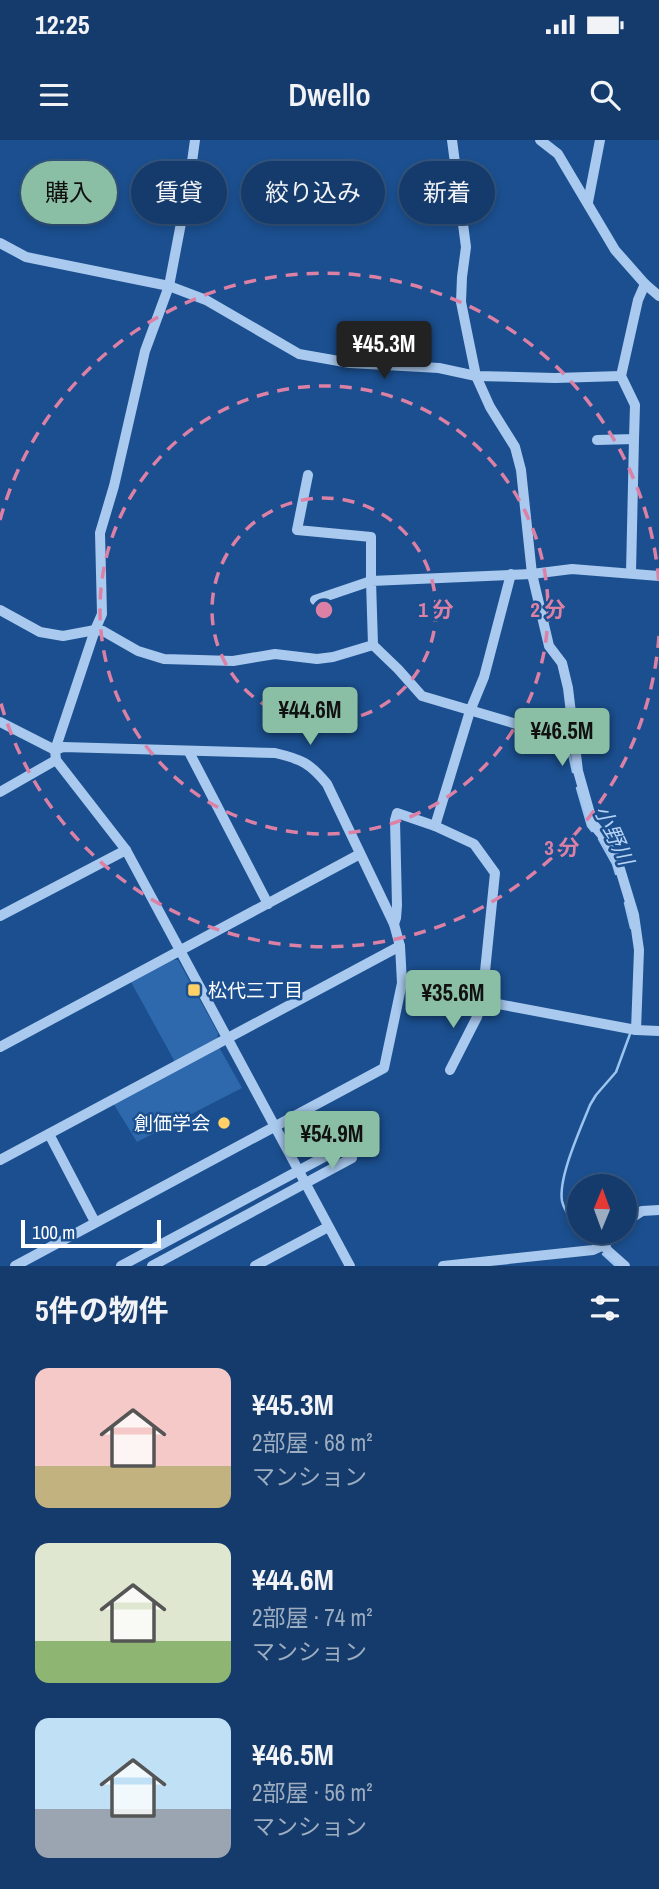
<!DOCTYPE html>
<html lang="ja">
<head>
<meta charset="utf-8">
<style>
	body { margin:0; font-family:"Archivo Narrow","Noto Sans JP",sans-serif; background:#214673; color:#f1f3f6; height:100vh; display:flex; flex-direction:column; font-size:26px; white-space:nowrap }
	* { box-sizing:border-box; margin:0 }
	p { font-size:23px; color:#9dadc1 }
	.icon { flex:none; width:38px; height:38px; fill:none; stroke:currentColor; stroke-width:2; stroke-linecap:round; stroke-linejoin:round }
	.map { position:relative; height:1126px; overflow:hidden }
	.sheet { display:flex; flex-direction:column; background:#143b6b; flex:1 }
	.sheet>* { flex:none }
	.banner { position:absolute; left:21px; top:21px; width:618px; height:63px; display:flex; gap:14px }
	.needle { width:46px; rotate:1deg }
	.tools { position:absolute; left:567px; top:1034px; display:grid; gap:14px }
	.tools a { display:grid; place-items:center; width:70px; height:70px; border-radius:50%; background:#143b6b; box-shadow:0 4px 10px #0003,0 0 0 2px #33557e; font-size:35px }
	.scale { position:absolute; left:21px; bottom:18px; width:140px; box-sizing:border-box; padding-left:7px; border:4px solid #fff; border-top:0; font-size:19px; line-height:24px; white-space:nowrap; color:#fff; -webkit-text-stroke:5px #1b4f8f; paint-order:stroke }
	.price { position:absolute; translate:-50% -60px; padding:0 16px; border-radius:7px; background:#8abfa5; color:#111; font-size:23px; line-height:46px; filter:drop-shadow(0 2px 4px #0008) }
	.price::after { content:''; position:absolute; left:50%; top:42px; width:21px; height:16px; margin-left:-10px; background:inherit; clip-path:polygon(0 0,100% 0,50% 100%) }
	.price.on { background:#222; color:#fff }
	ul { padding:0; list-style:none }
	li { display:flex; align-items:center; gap:21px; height:175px; padding:0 35px }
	li span { display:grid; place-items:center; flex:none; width:196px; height:140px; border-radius:14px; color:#555 }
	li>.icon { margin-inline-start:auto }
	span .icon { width:84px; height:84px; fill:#fffc; stroke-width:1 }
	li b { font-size:30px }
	h2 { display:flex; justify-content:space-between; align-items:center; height:84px; padding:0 35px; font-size:30px }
	.tag { padding:0 24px; border-radius:32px; background:#143b6b; box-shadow:0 4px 10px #0003,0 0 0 2px #33557e; font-size:24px; line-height:63px }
	.tag.on { background:#8abfa5; color:#111 }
	.status { display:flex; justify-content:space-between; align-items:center; height:49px; padding:0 35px; background:#143b6b; direction:ltr }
	.status svg { height:19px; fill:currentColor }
	header { display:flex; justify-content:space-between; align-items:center; height:91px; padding:0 35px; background:#143b6b; font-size:32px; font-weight:600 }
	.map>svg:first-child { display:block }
	.green { fill:#2e69ad }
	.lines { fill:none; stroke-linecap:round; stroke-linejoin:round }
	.stream { stroke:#9cc4f0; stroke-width:2.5 }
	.minor { stroke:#a9c9ee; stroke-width:10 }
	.ring { fill:none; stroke:#dd80a5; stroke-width:3.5; stroke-dasharray:12 9 }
	.poi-dot { fill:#ffd166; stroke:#1b4f8f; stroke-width:2.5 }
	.labels { text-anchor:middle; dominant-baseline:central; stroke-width:5; stroke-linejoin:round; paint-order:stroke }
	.poi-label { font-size:19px; fill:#fff; stroke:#1b4f8f; text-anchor:start }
	.water-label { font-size:21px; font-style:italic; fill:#b5d3f5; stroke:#1b4f8f }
	.centre { fill:#dd80a5; stroke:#1b4f8f; stroke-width:3.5 }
	.ring-label { font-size:21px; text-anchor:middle; font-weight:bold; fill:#dd80a5; stroke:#1b4f8f; stroke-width:5; stroke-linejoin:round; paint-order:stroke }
</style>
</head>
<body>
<div class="status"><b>12:25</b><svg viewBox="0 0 49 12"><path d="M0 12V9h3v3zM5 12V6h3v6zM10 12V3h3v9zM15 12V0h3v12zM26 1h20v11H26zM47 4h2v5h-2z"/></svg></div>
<header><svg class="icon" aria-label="menu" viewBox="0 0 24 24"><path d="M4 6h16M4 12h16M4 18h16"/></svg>Dwello<svg class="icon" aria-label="search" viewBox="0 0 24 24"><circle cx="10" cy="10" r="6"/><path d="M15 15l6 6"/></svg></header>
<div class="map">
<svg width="659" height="1126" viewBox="0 0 659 1126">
	<rect width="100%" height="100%" fill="#1b4f8f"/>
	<g class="green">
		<polygon points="173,820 178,820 218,893 217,899 175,922 131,842"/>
		<polygon points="219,907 242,948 137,1002 113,963"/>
	</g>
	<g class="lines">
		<g class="stream">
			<polyline points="567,604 573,632"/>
			<polyline points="577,648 588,686 592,691"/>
			<polyline points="599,699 613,724 616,734"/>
			<polyline points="625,763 631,788"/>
			<path d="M579 1089C572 1081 564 1071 562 1061 558 1037 581 988 590 965L596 955 616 932 630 894"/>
			<polyline points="583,1092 594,1102"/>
			<polyline points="603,1114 616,1126"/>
		</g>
		<g class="minor">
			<polyline points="195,0 190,36 169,146 145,211 114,346 100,393 102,474 95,490 55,610 56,620 126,710 350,1126"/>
			<polyline points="452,0 466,107 462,137 461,162 467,192 476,236 490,267 515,307 521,330 532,434 549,506 562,523 568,548 578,631 593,684 607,701 617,719 634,775 639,810 636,890"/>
			<polyline points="540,0 558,14 615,110 645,144 659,156"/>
			<polyline points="588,62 600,0"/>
			<polyline points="0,103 26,117 169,146 206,160 299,214 350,223 439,228 476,236 555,238 621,236"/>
			<polyline points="597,300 634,299 635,265 621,236 638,160 645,144"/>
			<polyline points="308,335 297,390 371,397 371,441 315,460"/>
			<polyline points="631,433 634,299"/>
			<polyline points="0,470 40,492 63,496 95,490 103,491 138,511 164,519 233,521 275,514 317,519 333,517 373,505"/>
			<path d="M0 582 55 610 63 607 275 613C301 619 310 623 327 644L394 784 400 806 402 843 384 928 15 1126"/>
			<polyline points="574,601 422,556 398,529 373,505 371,441 532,434 572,429 659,436"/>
			<polyline points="189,612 268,764"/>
			<polyline points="0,652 56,620"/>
			<polyline points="435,686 470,571 484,537 511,434"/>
			<polyline points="0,776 126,710"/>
			<polyline points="394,784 396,778 397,765 395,680 397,673 435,686 474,704 495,733 482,861 477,877 450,930"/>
			<polyline points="402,843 482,861 636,890 659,891"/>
			<polyline points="0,907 360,714"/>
			<polyline points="49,994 95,1082"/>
			<polyline points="0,1020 400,806"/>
			<polyline points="625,1082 642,1071 659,1070"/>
			<polyline points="604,1105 608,1111 625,1126"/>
			<polyline points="121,1126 350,1003"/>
			<polyline points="152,1126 352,1018"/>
			<polyline points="255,1126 328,1087"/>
			<polyline points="443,1126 593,1110 604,1105 616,1092"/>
		</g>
	</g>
	<g class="ring">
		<circle cx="324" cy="470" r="112"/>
		<circle cx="324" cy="470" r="224"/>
		<path d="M659 496A336 336 0 0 1 0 560M0 380A336 336 0 0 1 659 444"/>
	</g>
	<g class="poi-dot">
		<rect x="187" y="843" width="14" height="14" rx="3.5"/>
		<circle cx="224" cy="983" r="7"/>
	</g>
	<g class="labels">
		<g class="poi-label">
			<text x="208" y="850">松代三丁目</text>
			<text x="210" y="983" text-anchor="end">創価学会</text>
		</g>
		<g class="water-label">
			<text transform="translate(614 695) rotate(65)">小野川</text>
		</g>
	</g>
	<circle cx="324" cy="470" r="10" class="centre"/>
	<g class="ring-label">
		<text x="436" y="477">1 分</text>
		<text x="548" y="477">2 分</text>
		<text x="562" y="715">3 分</text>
	</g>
</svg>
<div class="tools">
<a><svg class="needle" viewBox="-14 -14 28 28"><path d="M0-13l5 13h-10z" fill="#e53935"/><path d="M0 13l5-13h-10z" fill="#9dadc1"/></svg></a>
</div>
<div class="scale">100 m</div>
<b class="price on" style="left:384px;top:241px">¥45.3M</b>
<b class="price" style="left:310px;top:607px">¥44.6M</b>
<b class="price" style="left:562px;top:628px">¥46.5M</b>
<b class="price" style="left:453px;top:890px">¥35.6M</b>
<b class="price" style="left:332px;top:1031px">¥54.9M</b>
<div class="banner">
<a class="tag on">購入</a>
<a class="tag">賃貸</a>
<a class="tag">絞り込み</a>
<a class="tag">新着</a>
</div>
</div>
<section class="sheet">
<h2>5件の物件<svg class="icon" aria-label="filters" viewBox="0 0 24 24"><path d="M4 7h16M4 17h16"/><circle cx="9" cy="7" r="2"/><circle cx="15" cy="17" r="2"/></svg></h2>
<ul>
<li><span style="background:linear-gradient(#f6c9c9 70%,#c2b280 0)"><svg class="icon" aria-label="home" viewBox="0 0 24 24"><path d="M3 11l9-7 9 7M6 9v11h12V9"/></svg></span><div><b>¥45.3M</b><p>2部屋 · 68 m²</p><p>マンション</p></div></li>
<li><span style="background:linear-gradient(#dfe7d0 70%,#8fb573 0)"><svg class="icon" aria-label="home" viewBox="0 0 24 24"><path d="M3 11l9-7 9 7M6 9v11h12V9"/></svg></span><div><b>¥44.6M</b><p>2部屋 · 74 m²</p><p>マンション</p></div></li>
<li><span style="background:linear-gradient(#bfe0f5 65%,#9aa5b1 0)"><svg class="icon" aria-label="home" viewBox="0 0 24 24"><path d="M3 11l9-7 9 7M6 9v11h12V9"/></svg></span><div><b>¥46.5M</b><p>2部屋 · 56 m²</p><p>マンション</p></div></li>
</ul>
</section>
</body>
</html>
